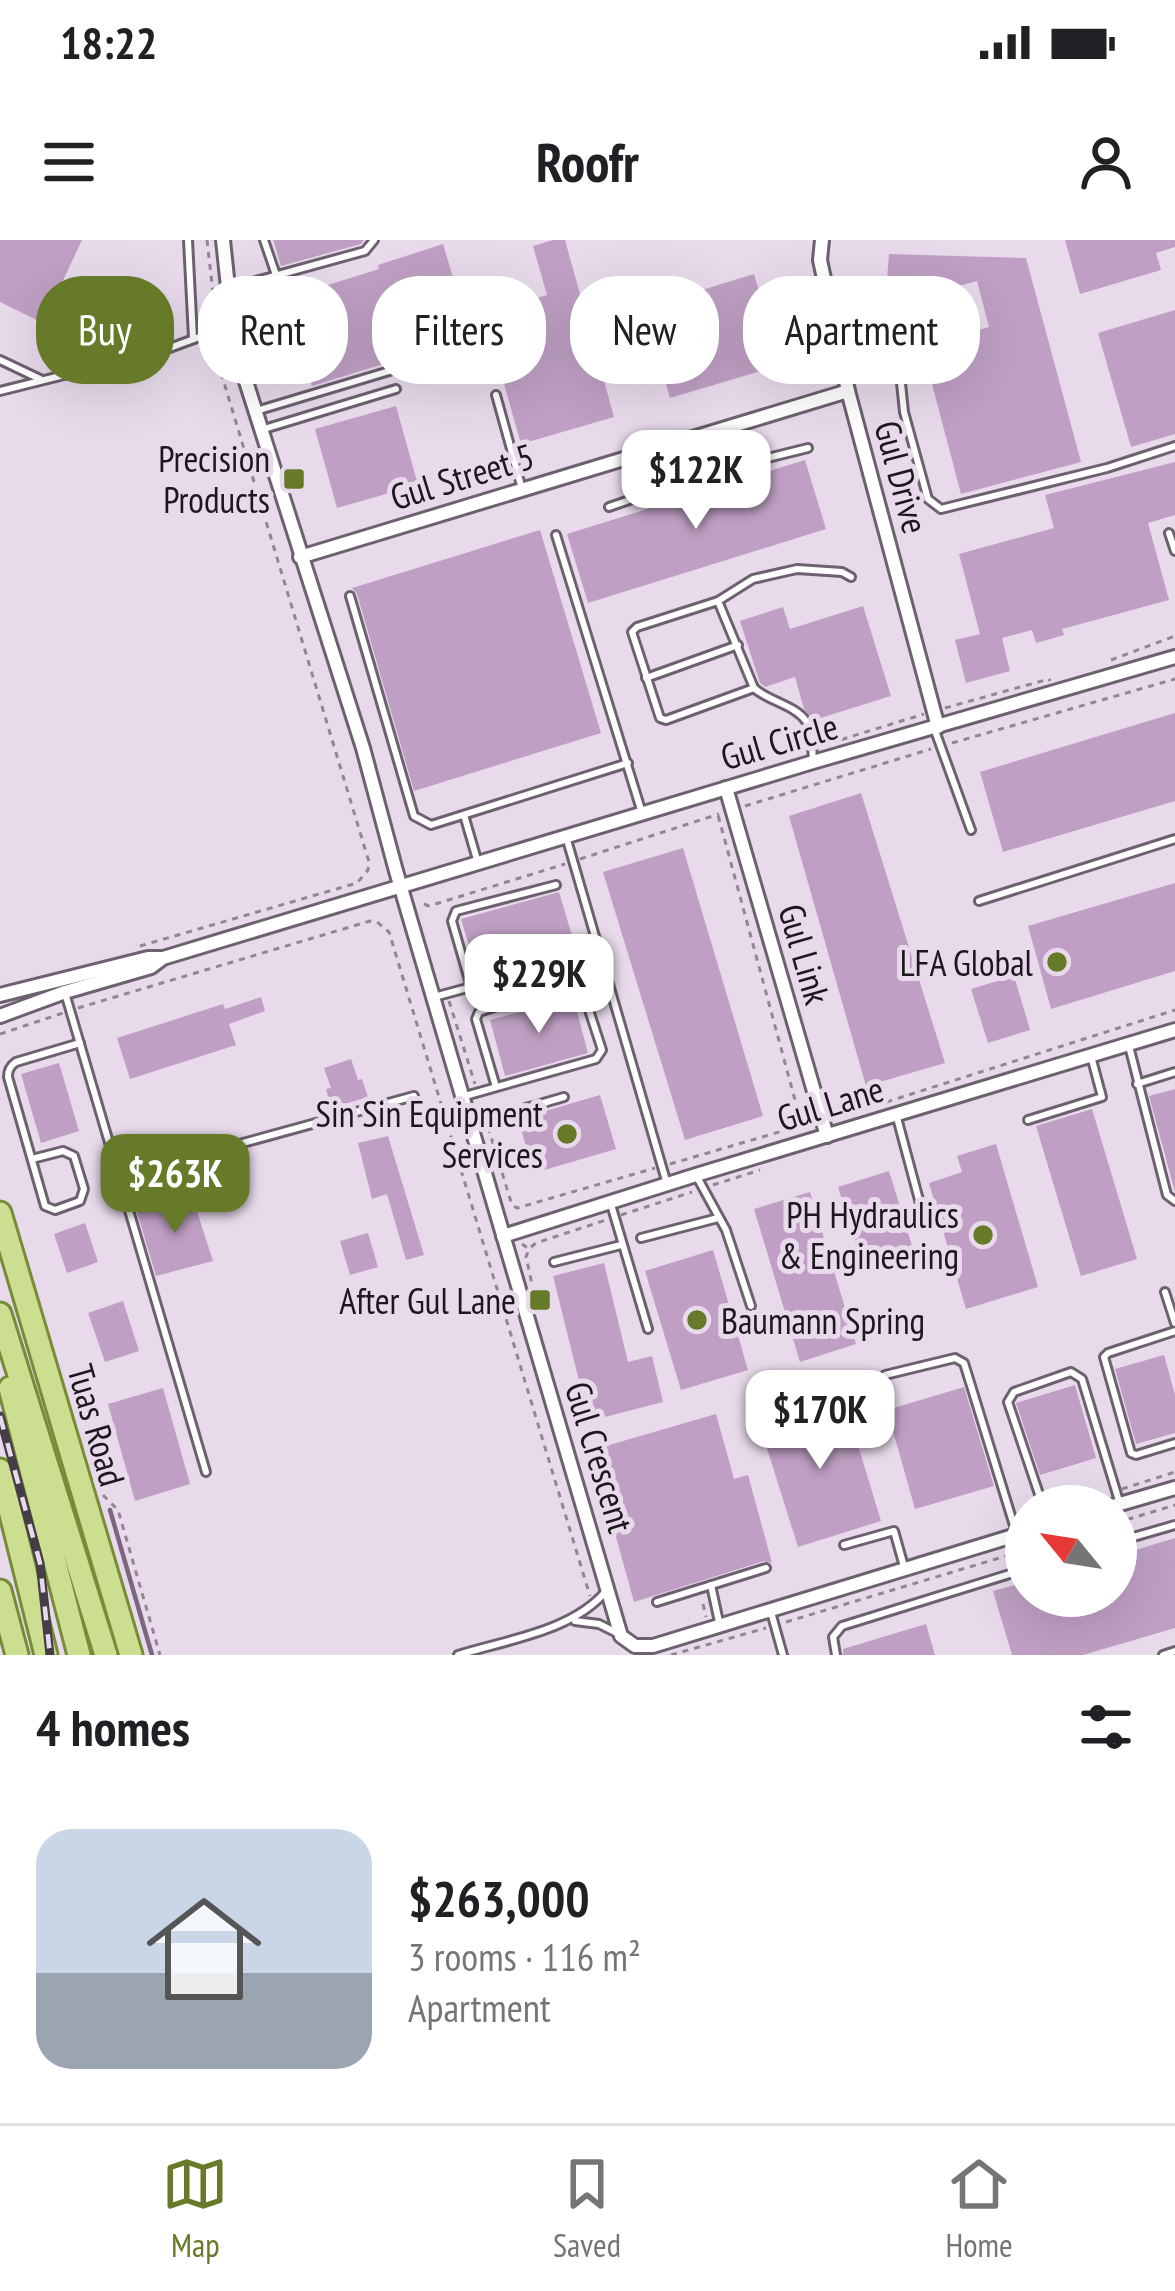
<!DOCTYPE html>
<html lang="en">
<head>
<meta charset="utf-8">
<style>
	body { margin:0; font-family:"PT Sans Narrow",sans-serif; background:#f2f2f2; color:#202124; height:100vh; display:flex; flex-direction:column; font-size:45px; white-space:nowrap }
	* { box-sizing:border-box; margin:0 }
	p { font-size:39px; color:#757577 }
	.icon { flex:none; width:66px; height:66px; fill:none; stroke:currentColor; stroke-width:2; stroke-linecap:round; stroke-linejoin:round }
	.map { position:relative; height:1415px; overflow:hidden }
	.side { display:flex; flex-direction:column; background:#fff; flex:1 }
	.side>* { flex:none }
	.guide { position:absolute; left:36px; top:36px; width:1104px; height:108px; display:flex; gap:24px }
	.needle { width:78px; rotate:300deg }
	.controls { position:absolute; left:1005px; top:1245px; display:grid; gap:24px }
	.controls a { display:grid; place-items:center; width:132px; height:132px; border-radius:50%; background:#fff; box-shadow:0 12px 48px #0002; font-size:60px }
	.price { position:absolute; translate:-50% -102px; padding:0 27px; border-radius:24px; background:#fff; color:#222; font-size:39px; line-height:78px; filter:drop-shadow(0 3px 6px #0008) }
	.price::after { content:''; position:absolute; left:50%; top:72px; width:36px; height:27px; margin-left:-18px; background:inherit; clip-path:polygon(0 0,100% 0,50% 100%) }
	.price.active { background:#667a29; color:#fff }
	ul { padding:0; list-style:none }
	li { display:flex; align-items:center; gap:36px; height:300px; padding:0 36px }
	li span { display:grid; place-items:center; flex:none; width:336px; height:240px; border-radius:36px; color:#555 }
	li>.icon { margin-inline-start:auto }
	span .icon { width:144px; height:144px; fill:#fffc; stroke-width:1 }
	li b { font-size:51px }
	h2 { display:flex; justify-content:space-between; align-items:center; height:144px; padding:0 36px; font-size:51px }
	.pill { padding:0 42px; border-radius:48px; background:#fff; box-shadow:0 12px 48px #0002; font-size:42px; line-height:108px }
	.pill.active { background:#667a29; color:#fff }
	.status { display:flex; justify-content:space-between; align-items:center; height:84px; padding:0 60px; background:#fff; direction:ltr }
	.status svg { height:33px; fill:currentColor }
	header { display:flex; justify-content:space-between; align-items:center; height:156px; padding:0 36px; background:#fff; font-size:54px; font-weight:800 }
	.menu { display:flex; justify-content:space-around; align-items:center; height:168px; border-top:3px solid #e0e0e0; background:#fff; font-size:33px; color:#757577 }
	.menu a { display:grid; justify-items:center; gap:6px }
	.menu .active { color:#667a29 }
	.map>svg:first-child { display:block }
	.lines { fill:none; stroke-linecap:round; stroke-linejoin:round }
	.stream { stroke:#7b6580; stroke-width:4.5 }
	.building { fill:#bfa0c4 }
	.service-casing { stroke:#6d606f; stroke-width:12 }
	.minor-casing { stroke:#6d606f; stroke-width:18 }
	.primary-casing { stroke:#788b39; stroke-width:27 }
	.path { stroke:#918793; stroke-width:3; stroke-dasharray:6 6; stroke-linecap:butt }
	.service { stroke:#fff; stroke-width:6 }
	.minor { stroke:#fff; stroke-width:12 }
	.primary { stroke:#ccdf91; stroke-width:21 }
	.rail-casing { stroke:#453e46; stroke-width:9 }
	.rail { stroke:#e8daeb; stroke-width:4.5; stroke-dasharray:14; stroke-linecap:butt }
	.poi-dot { fill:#667a29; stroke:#e8daeb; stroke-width:4.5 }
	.labels { text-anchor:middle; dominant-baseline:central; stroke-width:10; stroke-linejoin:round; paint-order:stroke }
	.poi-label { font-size:36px; fill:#1c171d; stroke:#e8daeb; text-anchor:end }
	.street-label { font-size:36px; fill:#1c171d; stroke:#e8daeb }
</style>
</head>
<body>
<div class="status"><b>18:22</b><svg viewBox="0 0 49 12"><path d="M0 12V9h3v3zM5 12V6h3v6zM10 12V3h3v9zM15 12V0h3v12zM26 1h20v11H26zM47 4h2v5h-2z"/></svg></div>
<header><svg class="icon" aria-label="menu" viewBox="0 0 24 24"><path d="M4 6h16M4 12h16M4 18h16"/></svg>Roofr<svg class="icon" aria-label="person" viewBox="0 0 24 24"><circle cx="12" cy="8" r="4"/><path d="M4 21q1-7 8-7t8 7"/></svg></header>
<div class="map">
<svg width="1175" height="1415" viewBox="0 0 1175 1415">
	<rect width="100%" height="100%" fill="#e8daeb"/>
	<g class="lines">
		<polyline class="stream" points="110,1270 152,1415"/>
	</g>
	<g class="building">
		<polygon points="0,0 82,0 43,83 0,62"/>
		<polygon points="273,0 364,0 361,4 281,26"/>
		<polygon points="553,0 565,0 614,177 521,204 484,73 547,55 533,6"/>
		<polygon points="1065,0 1175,0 1175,7 1156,13 1161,30 1080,54"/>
		<polygon points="443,4 476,115 411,135 406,117 312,146 286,58 379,29 378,25"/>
		<polygon points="889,14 1026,18 1081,222 961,254 922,106 989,87 977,41 885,66"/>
		<polygon points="754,34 781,125 670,158 643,68"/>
		<polygon points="1175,70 1175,194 1131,207 1098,93"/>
		<polygon points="396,166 418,245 337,268 315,189"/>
		<polygon points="805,220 826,289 588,363 567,294"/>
		<polygon points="1175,222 1175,275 1148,283 1169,360 1062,389 1064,395 1036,403 1032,390 1002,398 1010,431 966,443 955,400 980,394 959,314 1054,288 1045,255"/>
		<polygon points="540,290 601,493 414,551 357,354 352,348"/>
		<polygon points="863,366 891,456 814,480 804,469 795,437 765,447 760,443 740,381 783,367 790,389"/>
		<polygon points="1175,473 1175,561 1003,612 980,532"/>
		<polygon points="861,553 945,823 866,846 789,576"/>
		<polygon points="683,608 763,876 685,900 603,632"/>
		<polygon points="1175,643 1175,731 1051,769 1028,686"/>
		<polygon points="559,652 581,726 560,732 559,722 554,713 478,736 461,679"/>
		<polygon points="1014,736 1030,790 988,803 971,749"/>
		<polygon points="261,757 265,771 229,784 236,805 130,839 117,798 223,764 225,769"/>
		<polygon points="573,757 588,813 505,836 490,780"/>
		<polygon points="351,819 358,840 362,839 368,857 331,868 326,849 331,848 324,828"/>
		<polygon points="59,823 79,891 41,903 21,834"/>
		<polygon points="1175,849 1175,952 1149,856"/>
		<polygon points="600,855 616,909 534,933 518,879"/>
		<polygon points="1092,869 1137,1019 1081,1036 1036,886"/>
		<polygon points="388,896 424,1015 406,1020 387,954 372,959 358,903"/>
		<polygon points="996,904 1038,1047 966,1069 929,943 962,932 957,916"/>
		<polygon points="889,931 913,1009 863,1026 838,947"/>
		<polygon points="810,952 856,1104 800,1122 754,969"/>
		<polygon points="192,956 213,1021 156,1036 137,972"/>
		<polygon points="85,983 98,1022 67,1033 54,994"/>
		<polygon points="368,993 378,1027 350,1035 340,1001"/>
		<polygon points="713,1010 748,1130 681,1150 645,1031"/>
		<polygon points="604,1023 628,1122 652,1116 663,1162 589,1181 553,1036"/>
		<polygon points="123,1061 139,1111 105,1122 88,1073"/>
		<polygon points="1164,1115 1175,1155 1175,1193 1136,1204 1115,1129"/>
		<polygon points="1075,1145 1096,1218 1040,1235 1016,1163"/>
		<polygon points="964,1147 994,1246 915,1269 887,1170"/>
		<polygon points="163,1148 190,1244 135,1261 108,1164"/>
		<polygon points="843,1156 881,1281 798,1307 759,1183"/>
		<polygon points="716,1174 734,1239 748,1235 772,1323 764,1321 634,1362 592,1210"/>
		<polygon points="1175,1298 1175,1388 1083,1415 1012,1415 993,1351 1026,1342 1026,1356 1116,1356 1116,1316"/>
		<polygon points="926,1384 935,1415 843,1415 843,1409"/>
	</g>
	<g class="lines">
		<defs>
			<g id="service">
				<polyline points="188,0 193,98"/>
				<polyline points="264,0 276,35"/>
				<polyline points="227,49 365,11 374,0"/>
				<polyline points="839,111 890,93 896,95 904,172 928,259 941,269 1107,228 1175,206"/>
				<polyline points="0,120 40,139"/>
				<polyline points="0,151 164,110 232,85"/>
				<polyline points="496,155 522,249"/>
				<polyline points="256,171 396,129"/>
				<polyline points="264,189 396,149"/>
				<polyline points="703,195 711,232"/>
				<polyline points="609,267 711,232 808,208"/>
				<polyline points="1169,293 1175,311"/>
				<polyline points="556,295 642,573"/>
				<polyline points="350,356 414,576 431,585 628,523"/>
				<path d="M718 361 754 448C768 461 795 465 806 481 813 491 812 510 813 522"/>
				<polyline points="646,438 738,405"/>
				<polyline points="754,448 666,480 660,478 632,392 637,387 718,361 753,339 797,329 842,332 851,337"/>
				<polyline points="934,488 971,590"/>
				<polyline points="464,575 478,623"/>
				<polyline points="567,600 667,944"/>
				<polyline points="979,661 1175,599"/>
				<polyline points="471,747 452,681 456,671 556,645"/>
				<polyline points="65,753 206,1232"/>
				<polyline points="434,757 552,725"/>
				<polyline points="1129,806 1167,955 1175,961"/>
				<polyline points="1137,844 1175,832"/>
				<polyline points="465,856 596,819 602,810 580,742 573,741 479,772 476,779 496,847"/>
				<polyline points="896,874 926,986"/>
				<polyline points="1028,880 1102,857 1091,816"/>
				<polyline points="471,884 564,857"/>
				<path d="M32 919 63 911 74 916 84 949 80 961 55 970 45 966 8 837C8 830 10 826 16 822L80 803"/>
				<polyline points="119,937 414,856"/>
				<polyline points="697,937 726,990 751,1066"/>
				<polyline points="610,961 648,1089"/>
				<polyline points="641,998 718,978"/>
				<polyline points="554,1022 621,1005"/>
				<polyline points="1165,1052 1175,1083"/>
				<polyline points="1175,1091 1108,1113 1104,1117 1131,1213 1136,1215 1175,1203"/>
				<polyline points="885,1135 955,1118 964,1123 1016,1292"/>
				<polyline points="1043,1266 1008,1162 1014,1152 1071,1132 1082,1139 1119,1261"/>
				<polyline points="1116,1302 1175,1285"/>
				<polyline points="844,1305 894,1291 905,1330"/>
				<polyline points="711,1345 719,1382"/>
				<polyline points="657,1362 766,1328"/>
				<polyline points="771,1372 783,1415"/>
				<polyline points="575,1381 599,1384 619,1394"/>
				<path d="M458 1415C506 1400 573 1391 606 1351"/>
				<polyline points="836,1415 833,1397 842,1386 1026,1329"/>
				<polyline points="1163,1415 1175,1411"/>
			</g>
			<g id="minor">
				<polyline points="223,0 232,85 242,129 363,508 396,631 621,1396 635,1406 653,1406 1026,1292"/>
				<polyline points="822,0 820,20 848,151 938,487"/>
				<polyline points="300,317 848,151"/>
				<polyline points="726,548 827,896"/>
				<polyline points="0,755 148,718 162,718"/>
				<polyline points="0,776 65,752 151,727 163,718 813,522 1175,417"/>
				<polyline points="503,996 696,935 1175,790"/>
				<polyline points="1113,1266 1175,1248"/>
			</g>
			<g id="primary">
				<polyline points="0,973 131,1415"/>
				<polyline points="0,1074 106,1415"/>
				<polyline points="10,1148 79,1415"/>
				<polyline points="0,1230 46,1415"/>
				<polyline points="0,1351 17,1415"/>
			</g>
		</defs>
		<use href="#service" class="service-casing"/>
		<use href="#minor" class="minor-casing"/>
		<use href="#primary" class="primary-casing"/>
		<g class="path">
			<polyline points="207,0 216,79"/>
			<polyline points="1111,420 1175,396"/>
			<polyline points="945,468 1049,439 1050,441"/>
			<polyline points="830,503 924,474"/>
			<polyline points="952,503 1175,439"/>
			<polyline points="745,566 931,509"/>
			<polyline points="580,619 719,574"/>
			<polyline points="424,664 429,666 565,624"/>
			<polyline points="140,706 357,643 368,630 369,622 222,136 217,101"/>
			<polyline points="449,761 475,844"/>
			<polyline points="78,768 370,681 377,682 389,692 590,1356"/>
			<polyline points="0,794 63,773"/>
			<polyline points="835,879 841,868 855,872 1175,770"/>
			<polyline points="488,887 512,965 517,968 655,928"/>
			<polyline points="670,924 786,890 794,883 798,871 718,575"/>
			<polyline points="713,945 760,930"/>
			<polyline points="621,975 692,952"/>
			<polyline points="522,1004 529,1009 526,1017 532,1044"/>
			<polyline points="531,1007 536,1003 606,980"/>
			<polyline points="1122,1249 1175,1232"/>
			<polyline points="103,1255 118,1270 160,1415"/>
			<polyline points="1063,1266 1107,1253"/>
			<polyline points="1116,1283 1175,1265"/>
			<polyline points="703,1364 706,1377"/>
			<polyline points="786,1382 1026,1310"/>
			<polyline points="671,1415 766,1388"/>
		</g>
		<use href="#service" class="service"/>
		<use href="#minor" class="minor"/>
		<use href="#primary" class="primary"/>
		<defs>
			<polyline id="rail" points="0,1176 40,1323 50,1415"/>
		</defs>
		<use href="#rail" class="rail-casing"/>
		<use href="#rail" class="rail"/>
	</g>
	<g class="poi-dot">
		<rect x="282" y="227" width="24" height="24" rx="6"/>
		<circle cx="1057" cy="722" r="12"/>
		<circle cx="567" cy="894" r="12"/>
		<circle cx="983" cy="995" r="12"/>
		<rect x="528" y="1048" width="24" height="24" rx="6"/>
		<circle cx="697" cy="1080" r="12"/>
	</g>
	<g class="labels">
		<g class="poi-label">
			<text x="270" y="218">Precision<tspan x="270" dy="41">Products</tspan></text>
			<text x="1033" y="722">LFA Global</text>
			<text x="543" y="873">Sin Sin Equipment<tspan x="543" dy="41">Services</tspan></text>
			<text x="959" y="974">PH Hydraulics<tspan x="959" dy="41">&amp; Engineering</tspan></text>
			<text x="516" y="1060">After Gul Lane</text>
			<text x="721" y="1080" text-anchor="start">Baumann Spring</text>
		</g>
		<g class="street-label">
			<text transform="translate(462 236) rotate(-17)">Gul Street 5</text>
			<text transform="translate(902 237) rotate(75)">Gul Drive</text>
			<text transform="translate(779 501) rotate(-16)">Gul Circle</text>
			<text transform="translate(805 714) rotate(74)">Gul Link</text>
			<text transform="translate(830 863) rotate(-17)">Gul Lane</text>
			<text transform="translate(97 1185) rotate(74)">Tuas Road</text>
			<text transform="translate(600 1217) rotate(73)">Gul Crescent</text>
		</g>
	</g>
</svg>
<div class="controls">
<a><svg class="needle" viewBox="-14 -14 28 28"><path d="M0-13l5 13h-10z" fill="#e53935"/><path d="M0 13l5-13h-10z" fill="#757577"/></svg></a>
</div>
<b class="price" style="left:696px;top:292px">$122K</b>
<b class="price" style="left:539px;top:796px">$229K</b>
<b class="price active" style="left:175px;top:996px">$263K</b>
<b class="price" style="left:820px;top:1232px">$170K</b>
<div class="guide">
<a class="pill active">Buy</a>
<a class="pill">Rent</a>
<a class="pill">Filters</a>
<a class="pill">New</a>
<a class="pill">Apartment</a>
</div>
</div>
<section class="side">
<h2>4 homes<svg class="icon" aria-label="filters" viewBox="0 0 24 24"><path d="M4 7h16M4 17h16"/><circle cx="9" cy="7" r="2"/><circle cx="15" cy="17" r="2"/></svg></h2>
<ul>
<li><span style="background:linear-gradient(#c9d6e8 60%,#9aa5b1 0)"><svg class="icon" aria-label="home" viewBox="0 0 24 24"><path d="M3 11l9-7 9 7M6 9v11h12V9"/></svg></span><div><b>$263,000</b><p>3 rooms · 116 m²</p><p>Apartment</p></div></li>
</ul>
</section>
<nav class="menu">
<a class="active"><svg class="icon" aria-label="map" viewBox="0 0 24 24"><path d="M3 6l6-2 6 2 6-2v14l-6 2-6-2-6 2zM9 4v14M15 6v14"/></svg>Map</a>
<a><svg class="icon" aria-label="saved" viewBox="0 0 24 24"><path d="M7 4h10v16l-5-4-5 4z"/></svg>Saved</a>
<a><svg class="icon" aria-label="home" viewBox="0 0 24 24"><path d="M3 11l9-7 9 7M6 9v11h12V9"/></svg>Home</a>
</nav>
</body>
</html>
